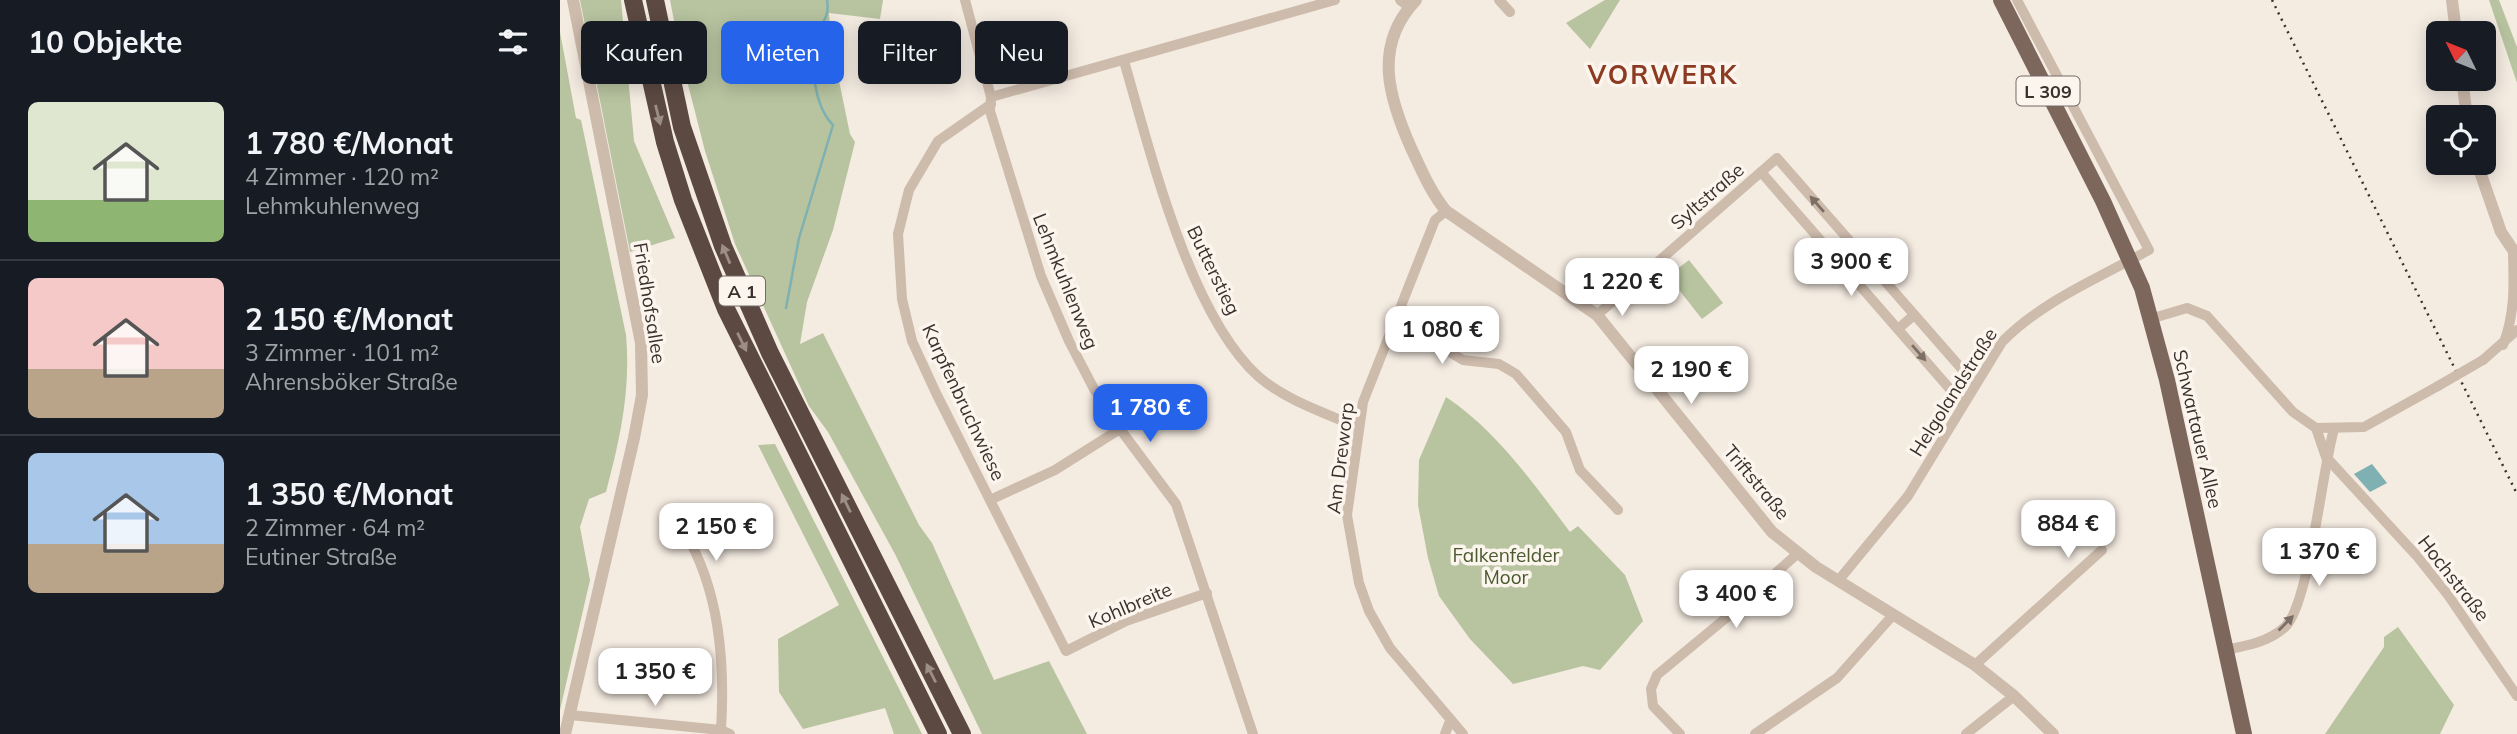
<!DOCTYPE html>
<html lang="de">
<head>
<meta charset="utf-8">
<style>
	body { margin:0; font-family:Mulish,sans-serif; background:#20242c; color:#f1f3f6; height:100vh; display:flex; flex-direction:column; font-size:26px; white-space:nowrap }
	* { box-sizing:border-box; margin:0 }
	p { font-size:23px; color:#9ea1a6 }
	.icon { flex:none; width:38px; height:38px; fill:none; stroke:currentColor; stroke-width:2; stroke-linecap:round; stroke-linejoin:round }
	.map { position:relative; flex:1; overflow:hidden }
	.side { display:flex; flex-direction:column; background:#171b24; width:560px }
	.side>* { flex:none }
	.guide { position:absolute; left:21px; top:21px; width:665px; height:63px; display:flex; gap:14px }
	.needle { width:46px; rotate:313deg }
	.fabs { position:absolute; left:1866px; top:21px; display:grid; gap:14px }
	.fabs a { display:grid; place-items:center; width:70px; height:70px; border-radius:10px; background:#171b24; box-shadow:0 4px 18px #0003; font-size:35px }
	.price { position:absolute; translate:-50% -60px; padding:0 16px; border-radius:14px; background:#fff; color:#222; font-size:23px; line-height:46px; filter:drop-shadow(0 2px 4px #0008) }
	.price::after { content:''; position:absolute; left:50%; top:42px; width:21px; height:16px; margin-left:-10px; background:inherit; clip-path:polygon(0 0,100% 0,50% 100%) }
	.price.on { background:#2563eb; color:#fff }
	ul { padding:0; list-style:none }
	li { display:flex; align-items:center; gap:21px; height:175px; padding:0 28px }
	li+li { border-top:2px solid #363941 }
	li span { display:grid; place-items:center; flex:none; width:196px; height:140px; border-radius:10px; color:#555 }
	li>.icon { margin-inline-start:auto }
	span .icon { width:84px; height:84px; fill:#fffc; stroke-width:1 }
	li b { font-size:30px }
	h2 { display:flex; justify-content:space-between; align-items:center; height:84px; padding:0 28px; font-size:30px }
	.pill { padding:0 24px; border-radius:10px; background:#171b24; box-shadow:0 4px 18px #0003; font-size:24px; line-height:63px }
	.pill.on { background:#2563eb; color:#fff }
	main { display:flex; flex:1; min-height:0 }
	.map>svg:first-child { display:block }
	.green { fill:#b8c4a0 }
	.water { fill:#7fb0b2 }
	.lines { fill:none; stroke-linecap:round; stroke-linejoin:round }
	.stream { stroke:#7fb0b2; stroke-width:2.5 }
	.minor { stroke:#cdbbac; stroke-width:10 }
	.tertiary { stroke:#cdbbac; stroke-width:12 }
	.primary { stroke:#7d675c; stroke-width:16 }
	.motorway { stroke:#5c4a42; stroke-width:18 }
	.rail { stroke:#3b302b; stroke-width:2.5; stroke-dasharray:2 5; stroke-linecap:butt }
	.minor-bridge { stroke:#cdbbac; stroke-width:10 }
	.oneway { fill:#9c8e87 }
	.oneway2 { fill:#7d6f65 }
	.labels { text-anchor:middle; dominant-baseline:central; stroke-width:7; stroke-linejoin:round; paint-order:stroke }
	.shield { fill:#fbf5ee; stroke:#756b66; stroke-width:2 }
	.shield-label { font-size:18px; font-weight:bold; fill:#3b302b }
	.street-label { font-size:19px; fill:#3b302b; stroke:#fbf5ee }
	.park-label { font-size:19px; fill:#4a5a2e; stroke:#fbf5ee }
	.district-label { font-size:26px; font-weight:bold; letter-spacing:2px; fill:#8c3b22; stroke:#fbf5ee }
</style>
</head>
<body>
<main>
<section class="side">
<h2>10 Objekte<svg class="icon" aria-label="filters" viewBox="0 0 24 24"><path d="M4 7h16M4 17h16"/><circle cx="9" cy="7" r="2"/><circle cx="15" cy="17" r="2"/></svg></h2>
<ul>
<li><span style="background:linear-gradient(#dfe7d0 70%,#8fb573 0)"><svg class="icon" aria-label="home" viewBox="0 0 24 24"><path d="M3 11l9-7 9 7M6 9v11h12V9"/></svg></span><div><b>1 780 €/Monat</b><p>4 Zimmer · 120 m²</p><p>Lehmkuhlenweg</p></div></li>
<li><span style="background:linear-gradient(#f6c9c9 65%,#b9a48a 0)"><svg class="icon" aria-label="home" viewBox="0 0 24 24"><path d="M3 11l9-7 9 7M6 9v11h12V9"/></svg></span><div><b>2 150 €/Monat</b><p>3 Zimmer · 101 m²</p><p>Ahrensböker Straße</p></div></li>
<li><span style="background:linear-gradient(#a9c7e8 65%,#b9a48a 0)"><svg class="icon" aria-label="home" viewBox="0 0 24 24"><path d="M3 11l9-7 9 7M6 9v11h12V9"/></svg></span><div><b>1 350 €/Monat</b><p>2 Zimmer · 64 m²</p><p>Eutiner Straße</p></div></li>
</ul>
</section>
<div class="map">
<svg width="1957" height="734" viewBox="0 0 1957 734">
	<rect width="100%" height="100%" fill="#f4ebe1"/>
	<g class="green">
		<polygon points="20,0 61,0 74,141 115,238 70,252"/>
		<polygon points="110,0 323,0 320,19 269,13 271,42 290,134 295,142 273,230 247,302 240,344 263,333 359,525 372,543 434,680 489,661 527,734 422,734 335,554 268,432 249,406 175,244 145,151 121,57"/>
		<polygon points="1045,0 1060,0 1030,49 1006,23"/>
		<polygon points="1929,0 1939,0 1957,47 1957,83"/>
		<path d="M0 32 16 118 21 120 66 335C71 390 60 439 46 492L29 499 20 527 30 580 0 710Z"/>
		<polygon points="1129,260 1163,303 1142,319 1108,276"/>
		<path d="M886 397C937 431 973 483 1010 532L1018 526 1065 575 1083 621 1040 670 1023 666 953 684 910 639 879 596 868 558 858 505 859 460Z"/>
		<polygon points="215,444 362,734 334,734 325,708 243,729 219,692 218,639 279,605 198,445"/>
		<polygon points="1838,627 1894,705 1880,734 1765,734 1824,647 1824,637"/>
	</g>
	<polygon class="water" points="1812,464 1827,483 1810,492 1794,474"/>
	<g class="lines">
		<path class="stream" d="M226 308 239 238 273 125C254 106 249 61 257 36 262 21 270 16 267 0"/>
		<g class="minor">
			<polyline points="405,0 431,97 430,111 481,276 509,341 534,389 560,429 616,504 693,734"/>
			<polyline points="840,0 849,7"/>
			<polyline points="939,0 950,12"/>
			<path d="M564 61C590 150 629 315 699 377 727 401 766 413 799 428"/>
			<polyline points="431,97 775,0"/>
			<polyline points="431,104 378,141 349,190 338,234 342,299 352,341 376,393 506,651 566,621 647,593"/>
			<polyline points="1201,172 1403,404"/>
			<polyline points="886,211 875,220 803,402 787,515 799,583 809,611 830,648 903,734"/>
			<polyline points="1276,257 1291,243"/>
			<polyline points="1037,315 1217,158 1415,384"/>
			<polyline points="835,319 903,360 939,364 956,374 1006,432 1020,470 1058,510"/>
			<polyline points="1590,319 1627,308 1647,316 1733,412 1756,428 1804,427 1878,386"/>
			<polyline points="1338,329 1354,315"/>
			<path d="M1943 345C1955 314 1954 286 1953 253"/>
			<polyline points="1923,360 1957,330"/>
			<polyline points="1756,428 1766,457 1856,555 1888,595 1957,696"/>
			<polyline points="430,500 495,470 560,429"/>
			<path d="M124 531C160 590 165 663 161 730"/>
			<path d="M1278 581 1348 496 1442 342C1482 301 1539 278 1589 250L1457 0"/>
			<path d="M1665 650C1686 646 1709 642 1725 627 1749 605 1762 470 1774 429"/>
			<polyline points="1415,665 1542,550"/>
			<polyline points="10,715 161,730 170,734"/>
			<polyline points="885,734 890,721"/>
			<polyline points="1120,734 1093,706 1091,689 1097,675 1166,618 1237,554"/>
			<polyline points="1195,734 1277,678 1333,615"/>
			<polyline points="1406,734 1454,696"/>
		</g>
		<g class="tertiary">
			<path d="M856 0C812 46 829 99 852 150 862 171 871 193 886 211L1037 315 1212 532 1256 567 1415 665 1454 696 1493 734"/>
			<polyline points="1892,0 1896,33"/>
			<polyline points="1902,79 1907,117"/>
			<polyline points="1917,163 1941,232 1957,256"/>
			<polyline points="5,734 74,438 82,395 81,343 13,0"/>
		</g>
		<polyline class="primary" points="1441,0 1543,201 1582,288 1607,380 1684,734"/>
		<g class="motorway">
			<polyline points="73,0 105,142 123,200 166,309 378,734"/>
			<polyline points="95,0 122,127 163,246 210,353 402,734"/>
		</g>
		<polyline class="rail" points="1712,0 1957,494"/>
		<polyline class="minor-bridge" points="1878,386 1923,360"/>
	</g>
	<defs><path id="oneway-solid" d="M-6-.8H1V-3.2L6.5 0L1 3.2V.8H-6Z" transform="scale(1.75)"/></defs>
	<g class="oneway">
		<use href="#oneway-solid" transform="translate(98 115) rotate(76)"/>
		<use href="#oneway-solid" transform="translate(166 254) rotate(-113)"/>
		<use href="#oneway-solid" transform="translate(182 342) rotate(64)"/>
		<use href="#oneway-solid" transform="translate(286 503) rotate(-116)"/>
		<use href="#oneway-solid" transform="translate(371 673) rotate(-117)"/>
	</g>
	<g class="oneway2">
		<use href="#oneway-solid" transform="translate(1257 204) rotate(-131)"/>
		<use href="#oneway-solid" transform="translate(1359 353) rotate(49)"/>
		<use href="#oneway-solid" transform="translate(1726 623) rotate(-45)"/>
	</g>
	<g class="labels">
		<g class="shield">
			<rect x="1456.5" y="76.5" width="63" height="29" rx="5"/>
			<rect x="159" y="276.5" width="46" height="29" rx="5"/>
		</g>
		<g class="shield-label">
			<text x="1488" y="91">L 309</text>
			<text x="182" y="291">A 1</text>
		</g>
		<g class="street-label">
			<text transform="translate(1147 196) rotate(-41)">Syltstraße</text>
			<text transform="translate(654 270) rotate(64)">Butterstieg</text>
			<text transform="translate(506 281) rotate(68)">Lehmkuhlenweg</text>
			<text transform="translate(90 303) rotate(81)">Friedhofsallee</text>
			<text transform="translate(1393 392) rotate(-58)">Helgolandstraße</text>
			<text transform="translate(404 402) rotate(65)">Karpfenbruchwiese</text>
			<text transform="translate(1638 429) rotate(77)">Schwartauer Allee</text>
			<text transform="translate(780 458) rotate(-83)">Am Dreworp</text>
			<text transform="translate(1197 482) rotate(50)">Triftstraße</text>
			<text transform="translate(1894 578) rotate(52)">Hochstraße</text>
			<text transform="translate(570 605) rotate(-23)">Kohlbreite</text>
		</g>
		<g class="park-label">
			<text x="946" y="555">Falkenfelder<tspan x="946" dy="22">Moor</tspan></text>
		</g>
		<g class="district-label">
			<text x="1103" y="74">VORWERK</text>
		</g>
	</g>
</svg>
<div class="fabs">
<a><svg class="needle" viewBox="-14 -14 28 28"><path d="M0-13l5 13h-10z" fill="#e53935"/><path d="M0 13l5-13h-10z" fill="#9ea1a6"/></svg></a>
<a><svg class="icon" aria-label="locate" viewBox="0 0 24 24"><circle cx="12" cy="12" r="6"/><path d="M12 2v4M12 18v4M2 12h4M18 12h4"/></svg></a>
</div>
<b class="price" style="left:1291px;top:298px">3 900 €</b>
<b class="price" style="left:1062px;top:318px">1 220 €</b>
<b class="price" style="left:882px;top:366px">1 080 €</b>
<b class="price" style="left:1131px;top:406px">2 190 €</b>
<b class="price on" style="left:590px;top:444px">1 780 €</b>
<b class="price" style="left:1508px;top:560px">884 €</b>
<b class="price" style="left:156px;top:563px">2 150 €</b>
<b class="price" style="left:1759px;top:588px">1 370 €</b>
<b class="price" style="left:1176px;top:630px">3 400 €</b>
<b class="price" style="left:95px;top:708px">1 350 €</b>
<div class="guide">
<a class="pill">Kaufen</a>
<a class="pill on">Mieten</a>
<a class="pill">Filter</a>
<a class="pill">Neu</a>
</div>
</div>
</main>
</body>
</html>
